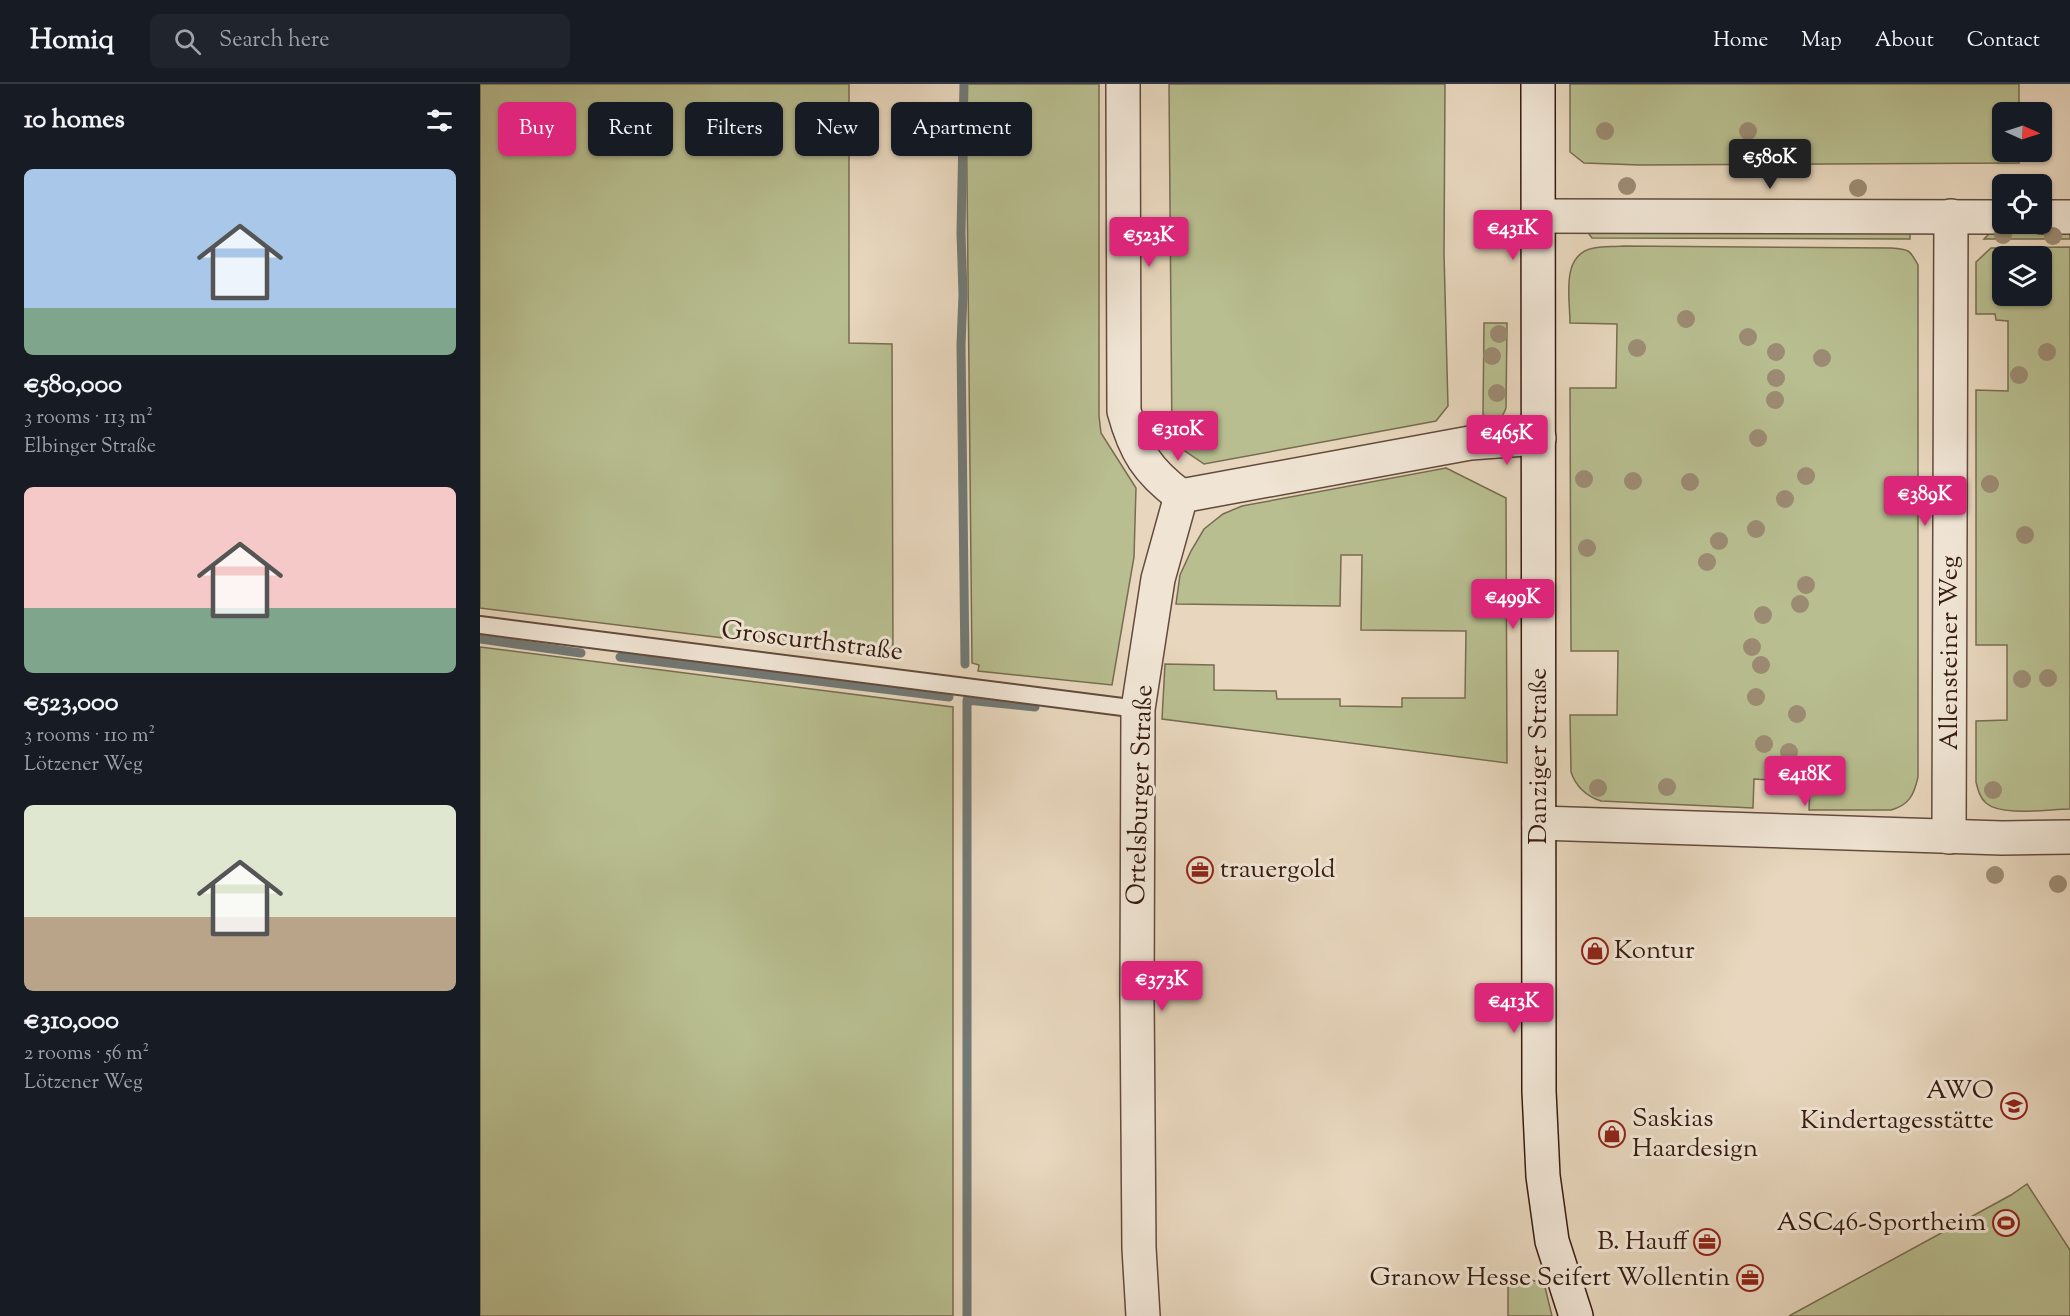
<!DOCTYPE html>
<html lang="en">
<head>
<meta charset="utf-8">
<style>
	body { margin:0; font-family:"Sorts Mill Goudy",serif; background:#20242c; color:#f1f3f6; height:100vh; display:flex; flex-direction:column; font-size:22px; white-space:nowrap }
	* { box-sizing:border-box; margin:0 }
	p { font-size:20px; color:#9ea1a6 }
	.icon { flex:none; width:33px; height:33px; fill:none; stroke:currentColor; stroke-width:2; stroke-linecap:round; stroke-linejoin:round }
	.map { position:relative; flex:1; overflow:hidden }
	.sheet { display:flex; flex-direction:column; background:#171b24; width:480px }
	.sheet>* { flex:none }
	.hud { position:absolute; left:18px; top:18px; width:570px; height:54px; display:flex; gap:12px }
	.needle { width:39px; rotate:93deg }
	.tools { position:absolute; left:1512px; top:18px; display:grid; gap:12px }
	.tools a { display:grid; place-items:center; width:60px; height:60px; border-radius:9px; background:#171b24; box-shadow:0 2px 4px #0004; font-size:30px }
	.price { position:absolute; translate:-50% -51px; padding:0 14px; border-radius:6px; background:#db2777; color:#fff; font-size:20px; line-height:39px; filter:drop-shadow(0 2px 3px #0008) }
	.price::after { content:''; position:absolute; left:50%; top:36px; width:18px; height:14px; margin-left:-9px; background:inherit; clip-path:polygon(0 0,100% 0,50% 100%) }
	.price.selected { background:#222; color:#fff }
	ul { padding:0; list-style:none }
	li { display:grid; align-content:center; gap:12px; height:318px; padding:0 24px }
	li span { display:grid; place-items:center; height:186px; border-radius:9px; color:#555 }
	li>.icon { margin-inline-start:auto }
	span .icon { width:108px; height:108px; fill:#fffc; stroke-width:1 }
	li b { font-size:26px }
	h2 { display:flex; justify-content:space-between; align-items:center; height:72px; padding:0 24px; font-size:26px }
	.pill { padding:0 21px; border-radius:9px; background:#171b24; box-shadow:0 2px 4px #0004; font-size:21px; line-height:54px }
	.pill.selected { background:#db2777; color:#fff }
	header { display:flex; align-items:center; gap:36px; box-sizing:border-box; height:84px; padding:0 30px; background:#171b24; border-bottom:2px solid #363941 }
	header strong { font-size:28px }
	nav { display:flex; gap:33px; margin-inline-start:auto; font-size:21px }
	.search { width:420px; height:54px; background:#20242c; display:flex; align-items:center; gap:15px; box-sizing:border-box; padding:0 21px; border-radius:9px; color:#9ea1a6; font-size:22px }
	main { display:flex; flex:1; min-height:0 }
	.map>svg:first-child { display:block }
	.green { fill:#b8be90; stroke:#786c50; stroke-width:1.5; fill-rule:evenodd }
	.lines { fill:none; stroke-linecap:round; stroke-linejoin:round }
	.stream { stroke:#727975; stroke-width:9 }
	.lane-casing { stroke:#634a3c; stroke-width:20 }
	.street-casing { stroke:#634a3c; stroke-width:36 }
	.secondary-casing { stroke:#371b10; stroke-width:36 }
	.lane { stroke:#f0e5d5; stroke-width:16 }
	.street { stroke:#f0e5d5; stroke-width:33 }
	.secondary { stroke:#f0e5d5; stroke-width:33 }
	.tree { fill:#9c8b73 }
	.labels { text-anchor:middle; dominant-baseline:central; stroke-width:6; stroke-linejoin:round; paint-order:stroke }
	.street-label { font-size:26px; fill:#371b10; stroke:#f0e5d5 }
	.poi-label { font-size:26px; fill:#371b10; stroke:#f0e5d5; text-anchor:end }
</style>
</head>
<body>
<header>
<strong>Homiq</strong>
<div class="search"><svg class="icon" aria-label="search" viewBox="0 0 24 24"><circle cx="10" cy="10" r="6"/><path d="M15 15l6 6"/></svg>Search here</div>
<nav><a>Home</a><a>Map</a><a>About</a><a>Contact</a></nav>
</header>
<main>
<section class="sheet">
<h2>10 homes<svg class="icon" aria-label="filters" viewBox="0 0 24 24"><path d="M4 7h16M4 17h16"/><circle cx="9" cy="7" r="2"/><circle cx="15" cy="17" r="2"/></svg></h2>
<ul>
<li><span style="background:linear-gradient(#a9c7e8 75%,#7fa58c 0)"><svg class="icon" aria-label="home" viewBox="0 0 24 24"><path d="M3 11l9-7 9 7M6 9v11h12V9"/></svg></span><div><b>€580,000</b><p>3 rooms · 113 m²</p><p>Elbinger Straße</p></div></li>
<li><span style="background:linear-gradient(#f6c9c9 65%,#7fa58c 0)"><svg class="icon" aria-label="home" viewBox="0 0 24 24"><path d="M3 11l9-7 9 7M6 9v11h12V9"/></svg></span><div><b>€523,000</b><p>3 rooms · 110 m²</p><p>Lötzener Weg</p></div></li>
<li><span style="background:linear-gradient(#dfe7d0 60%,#b9a48a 0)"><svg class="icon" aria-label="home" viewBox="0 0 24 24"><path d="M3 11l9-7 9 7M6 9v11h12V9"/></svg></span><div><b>€310,000</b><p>2 rooms · 56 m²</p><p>Lötzener Weg</p></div></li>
</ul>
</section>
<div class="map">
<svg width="1590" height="1232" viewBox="0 0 1590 1232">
	<rect width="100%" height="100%" fill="#e8d7be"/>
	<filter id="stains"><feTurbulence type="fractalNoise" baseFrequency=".00333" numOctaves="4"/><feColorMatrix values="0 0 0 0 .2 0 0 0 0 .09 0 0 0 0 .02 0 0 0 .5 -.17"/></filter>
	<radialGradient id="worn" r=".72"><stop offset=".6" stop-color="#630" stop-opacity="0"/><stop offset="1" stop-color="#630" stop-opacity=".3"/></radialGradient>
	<g class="green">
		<polygon points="0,0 369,0 369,259 412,260 413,575 0,524"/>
		<polygon points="486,0 619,0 619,332 621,349 656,404 654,473 632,601 498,587 499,581 492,579"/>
		<polygon points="689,0 965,0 964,170 968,322 956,337 724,380 692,358"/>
		<polygon points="1090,0 1539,0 1539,28 1522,28 1522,68 1539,68 1539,79 1160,81 1104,79 1090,68"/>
		<polygon points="1430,143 1430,155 1112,154 1106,146"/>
		<polygon points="1516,143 1581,143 1590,147 1590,155 1504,155"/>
		<path d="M1143 162 1411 164C1429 165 1430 166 1438 181V693C1434 711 1429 721 1411 726H1329L1330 698 1274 695 1273 724 1121 717C1106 712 1096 703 1091 688L1090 631H1137L1138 567H1091L1090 304H1136L1137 240 1090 239C1090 214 1080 170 1114 164 1123 162 1133 163 1143 162Z"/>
		<path d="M1590 163V725C1569 725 1522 733 1506 719 1500 714 1498 706 1496 698V637L1527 636V561H1496V306L1528 307V237L1516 236 1515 230H1496V178L1511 164ZM1522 172H1562V212H1522Z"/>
		<path d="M1004 239H1027L1026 324C1022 336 1011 343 1003 330Z"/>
		<polygon points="966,384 1026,414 1027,679 682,635 685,580 734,581 734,606 796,607 797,615 860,615 860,622 922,623 922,614 985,614 986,547 881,546 882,471 861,471 860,522 696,520 700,491 711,467 724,445 743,430 762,422"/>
		<polygon points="0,563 473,623 473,1232 0,1232"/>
		<polygon points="1547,1100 1590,1166 1590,1232 1309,1232 1531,1111"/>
		<polygon points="1028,1191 1064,1199 1072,1232 1028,1232"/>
	</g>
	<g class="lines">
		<g class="stream">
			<polyline points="484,0 481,149 483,210 481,261 485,580"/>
			<polyline points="0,555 101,569"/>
			<polyline points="140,573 469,613"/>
			<polyline points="487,1232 487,616 555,623"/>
		</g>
		<defs>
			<polyline id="lane" points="0,541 658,625"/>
			<g id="street">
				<path d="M643 0 644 327C655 367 667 387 701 412"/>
				<polyline points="1058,132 1522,133"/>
				<polyline points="1562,133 1590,133"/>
				<polyline points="1059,739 1522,754 1590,753"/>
				<polyline points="1469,753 1471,132"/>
				<polyline points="663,1232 659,1164 657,914 658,625 678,495 701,412 990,359 1059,354"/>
			</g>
			<polyline id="secondary" points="1058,0 1059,1007 1063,1092 1072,1157 1096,1232"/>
		</defs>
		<use href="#lane" class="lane-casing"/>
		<use href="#street" class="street-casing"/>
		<use href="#secondary" class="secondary-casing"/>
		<use href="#lane" class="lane"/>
		<use href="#street" class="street"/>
		<use href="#secondary" class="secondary"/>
	</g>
	<g class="tree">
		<circle cx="1125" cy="47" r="9"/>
		<circle cx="1268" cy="47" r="9"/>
		<circle cx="1264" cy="67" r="9"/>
		<circle cx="1147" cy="102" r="9"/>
		<circle cx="1378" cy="104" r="9"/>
		<circle cx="1523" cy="151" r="9"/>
		<circle cx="1573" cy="152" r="9"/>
		<circle cx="1206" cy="235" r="9"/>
		<circle cx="1019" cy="250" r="9"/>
		<circle cx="1268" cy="253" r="9"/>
		<circle cx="1157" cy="264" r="9"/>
		<circle cx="1296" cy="268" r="9"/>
		<circle cx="1567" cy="268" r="9"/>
		<circle cx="1012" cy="272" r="9"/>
		<circle cx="1342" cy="274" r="9"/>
		<circle cx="1539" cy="291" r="9"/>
		<circle cx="1296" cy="294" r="9"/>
		<circle cx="1017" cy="309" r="9"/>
		<circle cx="1295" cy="316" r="9"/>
		<circle cx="1278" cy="354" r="9"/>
		<circle cx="1326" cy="392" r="9"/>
		<circle cx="1104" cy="395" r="9"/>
		<circle cx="1153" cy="397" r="9"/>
		<circle cx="1210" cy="398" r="9"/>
		<circle cx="1510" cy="400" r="9"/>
		<circle cx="1305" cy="415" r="9"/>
		<circle cx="1276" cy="445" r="9"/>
		<circle cx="1545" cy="451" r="9"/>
		<circle cx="1239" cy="457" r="9"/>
		<circle cx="1107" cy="464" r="9"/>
		<circle cx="1227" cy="478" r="9"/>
		<circle cx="1326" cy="501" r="9"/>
		<circle cx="1320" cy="520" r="9"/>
		<circle cx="1283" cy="531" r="9"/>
		<circle cx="1272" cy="563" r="9"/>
		<circle cx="1281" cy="581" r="9"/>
		<circle cx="1568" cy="594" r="9"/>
		<circle cx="1542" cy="595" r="9"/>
		<circle cx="1276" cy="613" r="9"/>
		<circle cx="1317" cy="630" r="9"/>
		<circle cx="1284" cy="660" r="9"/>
		<circle cx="1309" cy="668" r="9"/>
		<circle cx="1317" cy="693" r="9"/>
		<circle cx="1187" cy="703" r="9"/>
		<circle cx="1118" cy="704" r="9"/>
		<circle cx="1513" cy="706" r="9"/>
		<circle cx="1515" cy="791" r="9"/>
		<circle cx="1578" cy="800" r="9"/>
	</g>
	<defs>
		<symbol id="office-ring" viewBox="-11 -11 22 22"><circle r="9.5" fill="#f0e5d5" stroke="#8f2418" stroke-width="1.5"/><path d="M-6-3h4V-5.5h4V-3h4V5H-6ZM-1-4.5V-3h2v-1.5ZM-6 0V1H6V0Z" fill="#8f2418"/></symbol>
		<symbol id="shop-ring" viewBox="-11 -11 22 22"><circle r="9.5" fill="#f0e5d5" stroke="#8f2418" stroke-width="1.5"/><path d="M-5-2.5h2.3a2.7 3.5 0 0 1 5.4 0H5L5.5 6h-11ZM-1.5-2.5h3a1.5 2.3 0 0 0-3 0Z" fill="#8f2418"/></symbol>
		<symbol id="school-ring" viewBox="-11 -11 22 22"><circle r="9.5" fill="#f0e5d5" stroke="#8f2418" stroke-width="1.5"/><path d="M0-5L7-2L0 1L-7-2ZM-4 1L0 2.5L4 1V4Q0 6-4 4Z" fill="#8f2418"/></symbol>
		<symbol id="stadium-ring" viewBox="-11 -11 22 22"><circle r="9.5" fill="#f0e5d5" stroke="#8f2418" stroke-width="1.5"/><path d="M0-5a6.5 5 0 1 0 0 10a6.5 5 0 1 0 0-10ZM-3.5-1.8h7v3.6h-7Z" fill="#8f2418"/></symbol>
	</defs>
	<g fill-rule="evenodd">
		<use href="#office-ring" x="705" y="771" width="30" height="30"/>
		<use href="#shop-ring" x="1100" y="852" width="30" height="30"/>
		<use href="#school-ring" x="1519" y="1007" width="30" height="30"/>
		<use href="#shop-ring" x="1117" y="1035" width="30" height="30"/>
		<use href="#stadium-ring" x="1511" y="1124" width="30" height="30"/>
		<use href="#office-ring" x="1212" y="1143" width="30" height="30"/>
		<use href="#office-ring" x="1255" y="1179" width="30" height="30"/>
	</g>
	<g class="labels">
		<g class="street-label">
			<text transform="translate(332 558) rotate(7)">Groscurthstraße</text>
			<text transform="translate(1470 569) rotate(-90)">Allensteiner Weg</text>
			<text transform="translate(1059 672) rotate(-90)">Danziger Straße</text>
			<text transform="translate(661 711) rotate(-88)">Ortelsburger Straße</text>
		</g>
		<g class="poi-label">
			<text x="740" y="786" text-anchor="start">trauergold</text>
			<text x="1134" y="867" text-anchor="start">Kontur</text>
			<text x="1514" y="1007">AWO<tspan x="1514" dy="30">Kindertagesstätte</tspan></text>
			<text x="1152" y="1035" text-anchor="start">Saskias<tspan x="1152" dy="30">Haardesign</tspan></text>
			<text x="1506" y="1139">ASC46-Sportheim</text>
			<text x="1208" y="1158">B. Hauff</text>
			<text x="1250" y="1194">Granow Hesse Seifert Wollentin</text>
		</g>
	</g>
	<rect width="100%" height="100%" filter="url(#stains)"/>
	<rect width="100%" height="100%" fill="url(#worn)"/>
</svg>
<div class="tools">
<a><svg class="needle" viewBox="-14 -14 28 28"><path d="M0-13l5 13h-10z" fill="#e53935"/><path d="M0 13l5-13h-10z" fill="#9ea1a6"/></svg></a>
<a><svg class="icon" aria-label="locate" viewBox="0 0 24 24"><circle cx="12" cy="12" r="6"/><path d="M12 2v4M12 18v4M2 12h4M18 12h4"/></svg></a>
<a><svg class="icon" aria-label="layers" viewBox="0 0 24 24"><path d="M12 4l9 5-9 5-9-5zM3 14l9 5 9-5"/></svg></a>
</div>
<b class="price selected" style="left:1290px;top:106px">€580K</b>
<b class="price" style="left:1033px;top:177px">€431K</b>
<b class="price" style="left:669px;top:184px">€523K</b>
<b class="price" style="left:698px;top:378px">€310K</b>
<b class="price" style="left:1027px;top:382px">€465K</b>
<b class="price" style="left:1445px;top:443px">€389K</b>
<b class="price" style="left:1033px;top:546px">€499K</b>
<b class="price" style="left:1325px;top:723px">€418K</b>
<b class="price" style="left:682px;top:928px">€373K</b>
<b class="price" style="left:1034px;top:950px">€413K</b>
<div class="hud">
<a class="pill selected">Buy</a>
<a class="pill">Rent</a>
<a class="pill">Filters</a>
<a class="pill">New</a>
<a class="pill">Apartment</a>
</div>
</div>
</main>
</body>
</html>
